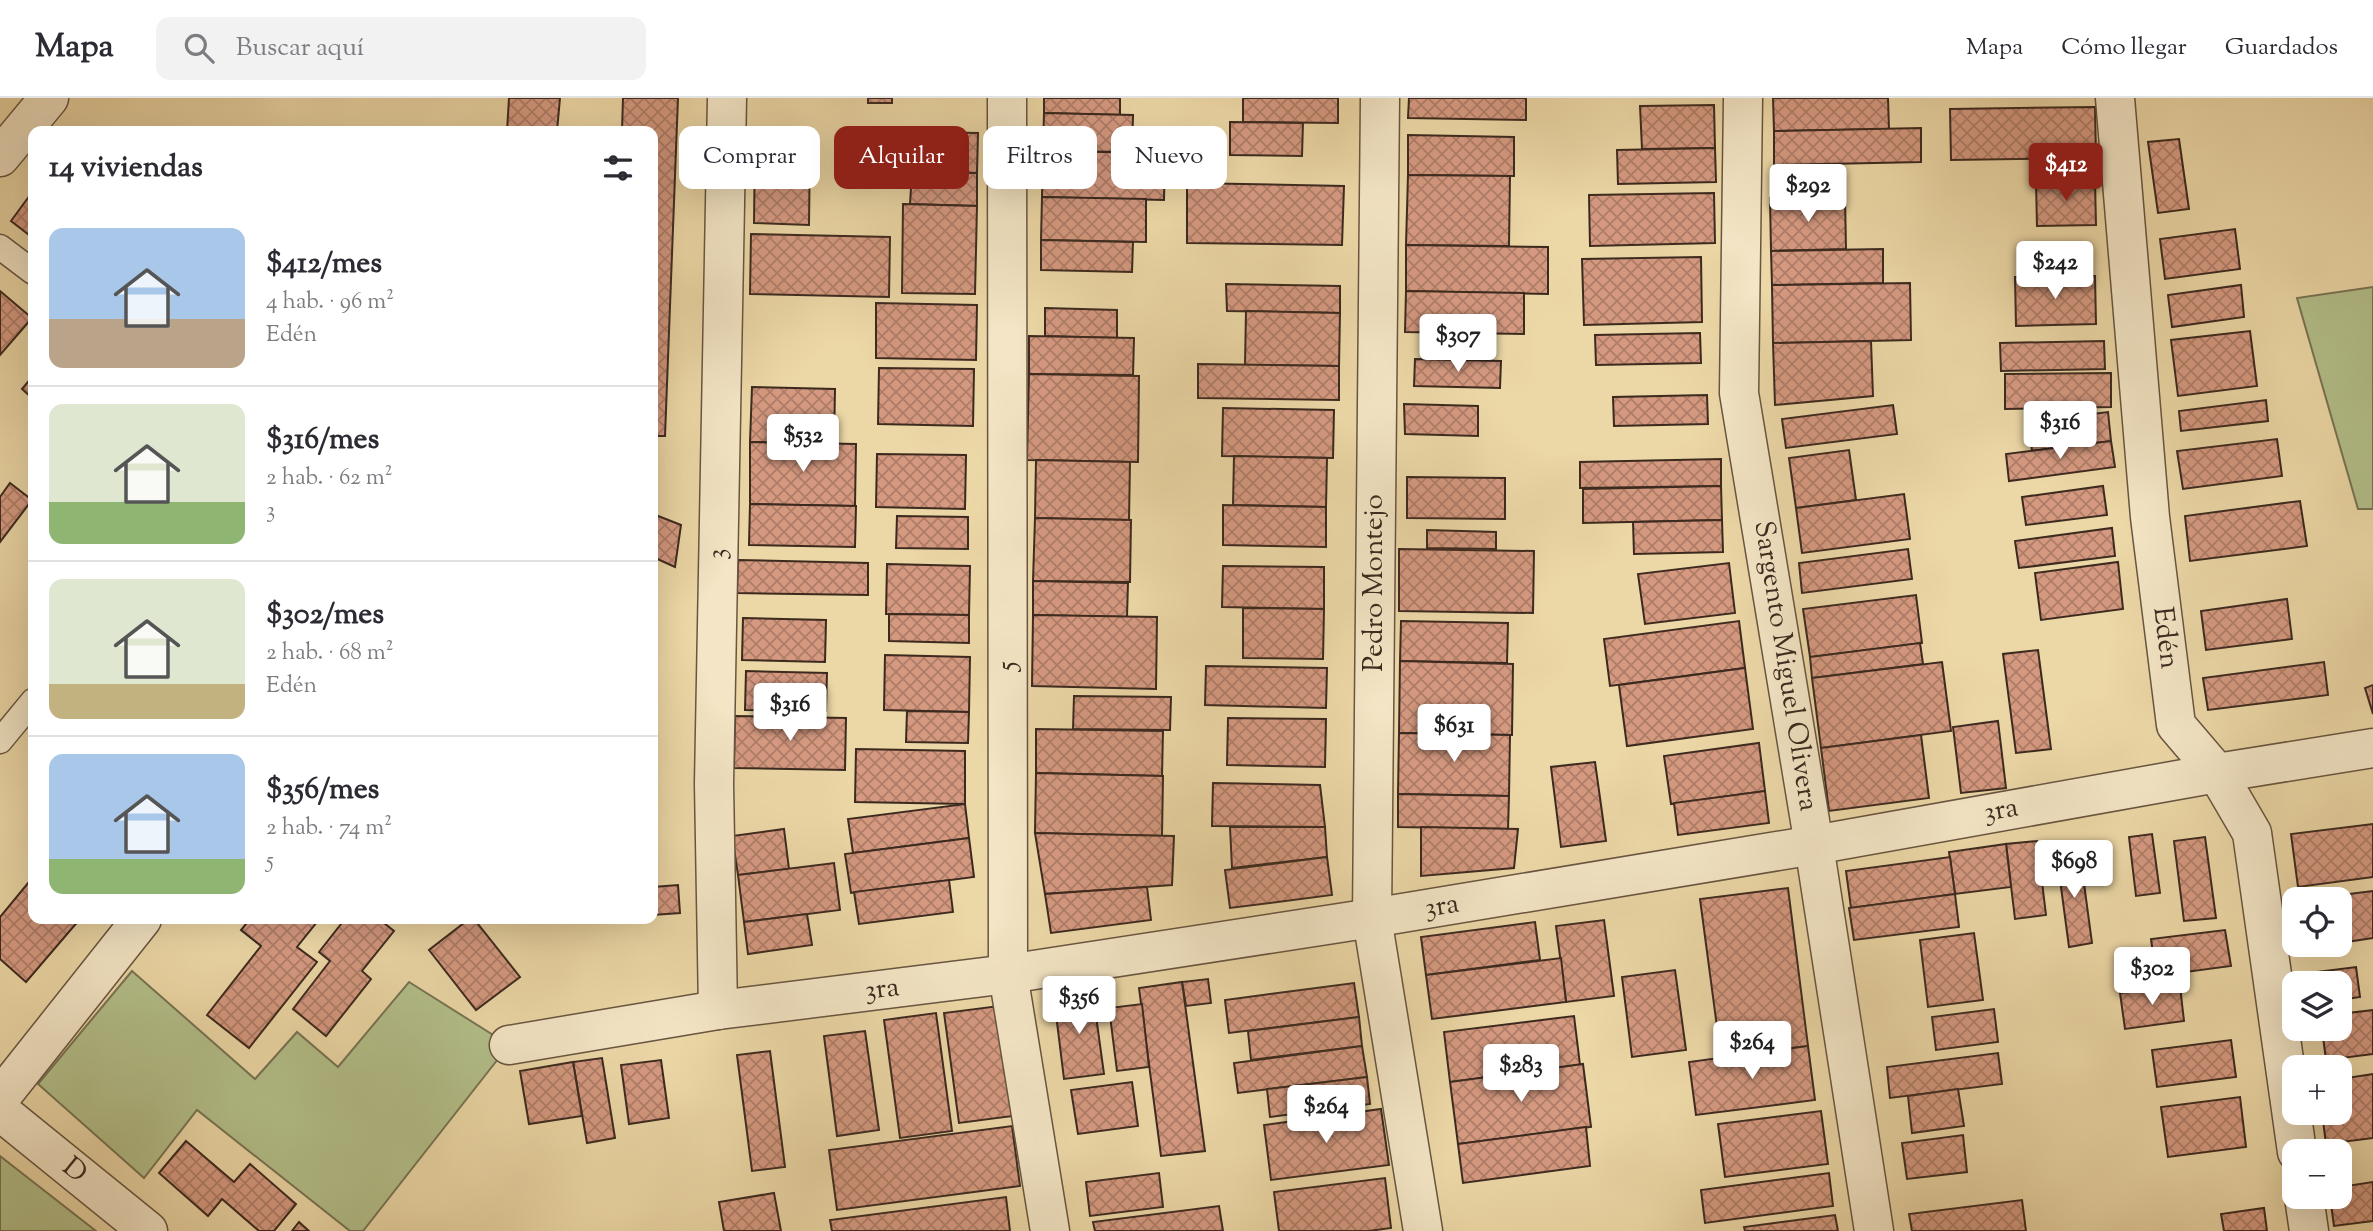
<!DOCTYPE html>
<html lang="es">
<head>
<meta charset="utf-8">
<style>
	body { margin:0; font-family:"Sorts Mill Goudy",serif; background:#f2f2f3; color:#2b2b33; height:100vh; display:flex; flex-direction:column; font-size:26px; white-space:nowrap }
	* { box-sizing:border-box; margin:0 }
	p { font-size:23px; color:#7c7c81 }
	.icon { flex:none; width:38px; height:38px; fill:none; stroke:currentColor; stroke-width:2; stroke-linecap:round; stroke-linejoin:round }
	.map { position:relative; flex:1; overflow:hidden }
	.sheet { position:absolute; left:28px; top:28px; width:630px; height:798px; display:flex; flex-direction:column; background:#fff; border-radius:14px; box-shadow:0 7px 28px #0002 }
	.sheet>* { flex:none }
	.banner { position:absolute; left:679px; top:28px; width:665px; height:63px; display:flex; gap:14px }
	.fabs { position:absolute; left:2282px; top:789px; display:grid; gap:14px }
	.fabs a { display:grid; place-items:center; width:70px; height:70px; border-radius:14px; background:#fff; box-shadow:0 7px 28px #0002; font-size:35px }
	.price { position:absolute; translate:-50% -60px; padding:0 16px; border-radius:7px; background:#fff; color:#222; font-size:23px; line-height:46px; filter:drop-shadow(0 2px 4px #0008) }
	.price::after { content:''; position:absolute; left:50%; top:42px; width:21px; height:16px; margin-left:-10px; background:inherit; clip-path:polygon(0 0,100% 0,50% 100%) }
	.price.on { background:#8f2418; color:#fff }
	ul { padding:0; list-style:none }
	li { display:flex; align-items:center; gap:21px; height:175px; padding:0 21px }
	li+li { border-top:2px solid #e1e1e2 }
	li span { display:grid; place-items:center; flex:none; width:196px; height:140px; border-radius:14px; color:#555 }
	li>.icon { margin-inline-start:auto }
	span .icon { width:84px; height:84px; fill:#fffc; stroke-width:1 }
	li b { font-size:30px }
	h2 { display:flex; justify-content:space-between; align-items:center; height:84px; padding:0 21px; font-size:30px }
	.tag { padding:0 24px; border-radius:14px; background:#fff; box-shadow:0 7px 28px #0002; font-size:24px; line-height:63px }
	.tag.on { background:#8f2418; color:#fff }
	header { display:flex; align-items:center; gap:42px; box-sizing:border-box; height:98px; padding:0 35px; background:#fff; border-bottom:2px solid #e1e1e2 }
	header strong { font-size:33px }
	nav { display:flex; gap:38px; margin-inline-start:auto; font-size:24px }
	.search { width:490px; height:63px; background:#f2f2f3; display:flex; align-items:center; gap:18px; box-sizing:border-box; padding:0 24px; border-radius:14px; color:#7c7c81; font-size:26px }
	.map>svg:first-child { display:block }
	.green { fill:#b3bf8a; stroke:#787454; stroke-width:2 }
	.building { fill:url(#building-cross-hatch); stroke:#3c2a1f; stroke-width:2 }
	.lines { fill:none; stroke-linecap:round; stroke-linejoin:round }
	.service-casing { stroke:#685541; stroke-width:27 }
	.minor-casing { stroke:#685541; stroke-width:41 }
	.tertiary-casing { stroke:#685541; stroke-width:41 }
	.service { stroke:#f3e5c5; stroke-width:24 }
	.minor { stroke:#f3e5c5; stroke-width:38 }
	.tertiary { stroke:#f3e5c5; stroke-width:38 }
	.labels { text-anchor:middle; dominant-baseline:central; stroke-width:6; stroke-linejoin:round; paint-order:stroke }
	.street-label { font-size:28px; fill:#3c2a1f; stroke:#f3e5c5 }
</style>
</head>
<body>
<header>
<strong>Mapa</strong>
<div class="search"><svg class="icon" aria-label="search" viewBox="0 0 24 24"><circle cx="10" cy="10" r="6"/><path d="M15 15l6 6"/></svg>Buscar aquí</div>
<nav><a>Mapa</a><a>Cómo llegar</a><a>Guardados</a></nav>
</header>
<div class="map">
<svg width="2373" height="1133" viewBox="0 0 2373 1133">
	<defs>
		<pattern id="building-cross-hatch" width="8" height="8" patternUnits="userSpaceOnUse" patternTransform="scale(1.75)"><rect width="8" height="8" fill="#d59980"/><path d="M0 0l8 8M0 8l8-8" fill="none" stroke="#ae7d68"/></pattern>
	</defs>
	<rect width="100%" height="100%" fill="#ecd7a6"/>
	<filter id="stains"><feTurbulence type="fractalNoise" baseFrequency=".00286" numOctaves="4"/><feColorMatrix values="0 0 0 0 .2 0 0 0 0 .09 0 0 0 0 .02 0 0 0 .5 -.17"/></filter>
	<radialGradient id="worn" r=".72"><stop offset=".6" stop-color="#630" stop-opacity="0"/><stop offset="1" stop-color="#630" stop-opacity=".3"/></radialGradient>
	<g class="green">
		<polygon points="2373,189 2373,411 2358,411 2297,200"/>
		<polygon points="132,873 255,981 297,934 338,969 409,884 509,947 363,1133 350,1133 197,1012 144,1080 38,986"/>
		<polygon points="0,1058 96,1133 0,1133"/>
	</g>
	<g class="building">
		<polygon points="509,0 560,0 557,33 507,33"/>
		<polygon points="623,0 678,0 665,338 653,338 653,33 622,33"/>
		<rect x="868" y="0" width="24" height="5"/>
		<polygon points="1044,0 1120,0 1120,17 1044,15"/>
		<polygon points="1243,0 1338,0 1338,25 1243,24"/>
		<polygon points="1409,0 1526,0 1526,22 1408,20"/>
		<polygon points="1773,0 1888,0 1889,31 1774,33"/>
		<polygon points="1714,7 1715,50 1642,51 1640,8"/>
		<polygon points="2095,9 2096,60 1951,62 1950,11"/>
		<polygon points="1044,15 1133,17 1132,54 1043,53"/>
		<polygon points="1230,24 1303,25 1302,58 1230,57"/>
		<polygon points="1921,30 1921,64 1774,67 1774,33"/>
		<polygon points="869,33 978,35 977,75 868,73"/>
		<polygon points="1408,37 1514,39 1514,78 1408,77"/>
		<polygon points="2179,41 2189,111 2158,115 2148,44"/>
		<polygon points="755,46 810,47 809,127 754,125"/>
		<polygon points="1715,50 1716,84 1618,86 1617,52"/>
		<polygon points="1043,53 1165,55 1164,102 1042,99"/>
		<polygon points="912,74 977,75 977,108 910,106"/>
		<polygon points="1408,77 1510,78 1509,148 1406,147"/>
		<polygon points="2095,83 2096,127 2037,128 2036,84"/>
		<polygon points="1187,85 1344,88 1342,147 1187,145"/>
		<polygon points="33,93 33,140 11,123"/>
		<polygon points="1714,95 1715,145 1590,148 1589,97"/>
		<polygon points="1042,99 1146,101 1146,144 1041,142"/>
		<polygon points="1845,99 1846,151 1771,153 1770,100"/>
		<polygon points="903,106 977,108 975,196 902,195"/>
		<polygon points="2235,131 2240,171 2165,181 2160,141"/>
		<polygon points="751,136 890,139 889,199 750,196"/>
		<polygon points="1041,142 1133,144 1132,174 1041,172"/>
		<polygon points="1406,147 1548,149 1548,196 1406,193"/>
		<polygon points="2081,148 2082,171 2029,171 2029,149"/>
		<polygon points="1883,151 1883,185 1772,187 1771,153"/>
		<polygon points="1701,159 1702,224 1584,227 1582,161"/>
		<polygon points="2095,178 2096,226 2016,228 2015,179"/>
		<polygon points="1910,185 1911,242 1773,245 1772,187"/>
		<polygon points="1226,186 1340,188 1340,215 1227,213"/>
		<polygon points="2241,187 2244,219 2172,229 2168,197"/>
		<polygon points="0,193 32,220 0,257"/>
		<polygon points="1406,193 1524,195 1524,236 1405,234"/>
		<polygon points="876,205 977,207 976,262 876,260"/>
		<polygon points="1045,210 1117,212 1117,240 1045,238"/>
		<polygon points="1246,213 1340,215 1339,268 1245,267"/>
		<polygon points="2250,233 2257,288 2178,298 2171,242"/>
		<polygon points="1700,235 1701,265 1596,267 1595,237"/>
		<polygon points="1029,238 1134,240 1133,277 1029,276"/>
		<polygon points="1871,243 1873,298 1775,307 1773,245"/>
		<polygon points="2104,243 2105,271 2001,273 2000,245"/>
		<polygon points="1415,261 1501,263 1500,290 1414,288"/>
		<polygon points="1198,266 1339,268 1339,302 1198,300"/>
		<polygon points="879,270 974,271 973,328 878,326"/>
		<polygon points="2111,275 2111,309 2005,311 2005,276"/>
		<polygon points="1029,276 1139,278 1138,364 1027,362"/>
		<polygon points="33,278 33,301 22,291"/>
		<polygon points="752,289 835,291 834,346 750,344"/>
		<polygon points="1707,297 1708,326 1614,328 1613,299"/>
		<polygon points="2266,302 2268,323 2181,333 2179,313"/>
		<polygon points="1404,306 1478,308 1478,338 1405,336"/>
		<polygon points="1893,307 1897,336 1786,350 1782,321"/>
		<polygon points="1223,310 1334,312 1333,360 1222,358"/>
		<polygon points="2108,314 2111,343 2032,353 2029,324"/>
		<polygon points="2277,341 2282,378 2183,391 2177,353"/>
		<polygon points="2111,343 2115,369 2009,383 2006,356"/>
		<polygon points="750,344 856,346 855,408 750,406"/>
		<polygon points="1849,352 1856,402 1796,410 1789,360"/>
		<polygon points="877,356 966,357 965,411 876,409"/>
		<polygon points="1234,358 1327,360 1326,409 1233,407"/>
		<polygon points="1721,361 1721,388 1580,390 1580,364"/>
		<polygon points="1036,362 1130,364 1129,422 1035,420"/>
		<polygon points="1407,379 1505,380 1505,421 1407,420"/>
		<polygon points="10,385 32,402 0,444 0,399"/>
		<polygon points="1721,388 1722,422 1583,425 1583,391"/>
		<polygon points="2103,388 2107,417 2026,427 2022,399"/>
		<polygon points="1904,396 1910,441 1802,455 1796,410"/>
		<polygon points="2300,403 2307,448 2190,463 2185,418"/>
		<polygon points="750,406 856,408 855,449 749,447"/>
		<polygon points="1223,407 1326,409 1326,449 1223,447"/>
		<polygon points="653,416 681,427 675,469 653,459"/>
		<polygon points="897,418 968,419 968,451 896,450"/>
		<polygon points="1035,420 1131,422 1130,484 1033,483"/>
		<polygon points="1722,422 1723,454 1634,456 1633,424"/>
		<polygon points="2112,430 2115,458 2019,470 2015,443"/>
		<polygon points="1427,432 1496,434 1496,451 1427,450"/>
		<polygon points="1399,451 1534,453 1533,515 1399,513"/>
		<polygon points="1908,451 1912,481 1802,495 1799,465"/>
		<polygon points="738,462 868,465 868,497 737,495"/>
		<polygon points="2118,464 2123,511 2041,522 2035,475"/>
		<polygon points="1729,465 1735,515 1645,526 1638,476"/>
		<polygon points="887,466 970,468 969,517 886,516"/>
		<polygon points="1223,468 1324,469 1324,511 1222,509"/>
		<polygon points="1033,483 1128,485 1127,519 1033,517"/>
		<polygon points="1916,497 1922,545 1810,559 1803,511"/>
		<polygon points="2287,501 2292,541 2206,552 2201,513"/>
		<polygon points="1243,510 1324,511 1323,561 1243,560"/>
		<polygon points="889,516 969,517 969,545 889,543"/>
		<polygon points="1033,517 1157,519 1156,591 1032,588"/>
		<polygon points="743,520 826,522 825,564 742,562"/>
		<polygon points="1401,523 1508,525 1507,565 1400,563"/>
		<polygon points="1739,523 1745,570 1610,588 1604,541"/>
		<polygon points="1920,545 1923,566 1812,580 1810,559"/>
		<polygon points="2038,552 2051,651 2016,655 2003,556"/>
		<polygon points="885,557 970,559 969,614 884,612"/>
		<polygon points="1400,563 1513,566 1512,637 1399,635"/>
		<polygon points="1942,564 1951,633 1821,650 1812,580"/>
		<polygon points="2324,564 2328,597 2208,612 2203,580"/>
		<polygon points="1206,568 1327,570 1326,610 1205,607"/>
		<polygon points="1745,570 1753,631 1627,648 1619,587"/>
		<polygon points="746,573 827,575 826,613 745,612"/>
		<polygon points="2373,587 2373,616 2365,590"/>
		<polygon points="1074,598 1171,599 1170,632 1073,631"/>
		<polygon points="907,613 969,614 968,645 906,644"/>
		<polygon points="735,618 846,620 845,672 734,670"/>
		<polygon points="1228,620 1326,621 1325,669 1227,667"/>
		<polygon points="1998,623 2006,690 1961,695 1953,629"/>
		<polygon points="1036,631 1163,633 1162,678 1036,675"/>
		<polygon points="1399,635 1510,637 1509,698 1398,696"/>
		<polygon points="1921,637 1929,700 1829,713 1821,650"/>
		<polygon points="1759,645 1765,693 1671,706 1664,658"/>
		<polygon points="856,651 965,653 965,706 855,704"/>
		<polygon points="1595,664 1606,743 1561,749 1551,669"/>
		<polygon points="1036,675 1163,678 1162,738 1035,735"/>
		<polygon points="1213,685 1320,687 1325,729 1212,728"/>
		<polygon points="1765,693 1769,725 1678,737 1674,705"/>
		<polygon points="1398,696 1509,698 1508,731 1398,729"/>
		<polygon points="965,706 969,740 853,755 848,721"/>
		<polygon points="2373,726 2373,779 2298,789 2291,736"/>
		<polygon points="1230,729 1325,729 1327,759 1232,770"/>
		<polygon points="1421,729 1518,731 1514,770 1421,778"/>
		<polygon points="784,731 789,771 738,777 732,738"/>
		<polygon points="653,732 657,760 653,760"/>
		<polygon points="1035,735 1174,738 1172,787 1045,796"/>
		<polygon points="2152,736 2160,795 2136,798 2129,739"/>
		<polygon points="2205,739 2216,820 2184,823 2174,743"/>
		<polygon points="969,740 974,779 851,795 845,756"/>
		<polygon points="2037,743 2046,817 2015,821 2006,746"/>
		<polygon points="2006,746 2011,789 1955,796 1949,754"/>
		<polygon points="2080,756 2092,845 2069,849 2057,759"/>
		<polygon points="1327,759 1332,797 1230,810 1225,772"/>
		<polygon points="1950,759 1955,796 1851,810 1846,773"/>
		<polygon points="834,765 840,812 744,824 738,777"/>
		<polygon points="33,779 33,821 80,821 26,884 0,861 0,819"/>
		<polygon points="949,782 953,814 859,826 854,794"/>
		<polygon points="678,787 680,815 653,817 653,789"/>
		<polygon points="1147,789 1151,822 1051,835 1045,796"/>
		<polygon points="1788,790 1808,948 1721,959 1700,801"/>
		<polygon points="2373,793 2373,840 2340,845 2340,802 2317,800"/>
		<polygon points="1955,796 1959,829 1854,842 1849,810"/>
		<polygon points="807,816 812,847 748,856 744,824"/>
		<polygon points="250,821 313,821 317,824 297,849 317,864 249,950 207,917 261,848 241,832"/>
		<polygon points="345,821 379,821 394,833 362,873 371,881 326,938 293,911 330,863 319,854"/>
		<polygon points="469,821 474,821 520,879 476,912 429,852"/>
		<polygon points="1604,822 1614,898 1566,904 1556,828"/>
		<polygon points="1535,824 1540,862 1426,877 1421,839"/>
		<polygon points="2225,832 2231,868 2156,878 2151,841"/>
		<polygon points="1974,835 1983,902 1928,909 1920,842"/>
		<polygon points="1561,860 1566,904 1432,921 1426,877"/>
		<polygon points="2356,869 2360,899 2340,902 2340,886 2310,886 2308,875"/>
		<polygon points="1675,872 1686,952 1632,959 1622,879"/>
		<polygon points="1208,881 1211,905 1186,908 1182,884"/>
		<polygon points="1182,884 1205,1053 1161,1058 1139,890"/>
		<polygon points="1354,885 1359,919 1229,935 1225,902"/>
		<polygon points="2180,888 2184,923 2125,931 2120,895"/>
		<polygon points="1093,896 1104,976 1064,981 1054,900"/>
		<polygon points="1142,906 1149,969 1117,973 1109,910"/>
		<polygon points="999,908 1013,1018 959,1025 944,915"/>
		<polygon points="1994,911 1998,944 1936,952 1932,919"/>
		<polygon points="2373,912 2373,956 2326,962 2322,931 2340,931 2340,916"/>
		<polygon points="936,915 952,1033 900,1040 884,922"/>
		<polygon points="1574,918 1580,967 1450,984 1444,934"/>
		<polygon points="1359,919 1362,948 1251,962 1248,933"/>
		<polygon points="865,933 879,1032 837,1038 824,938"/>
		<polygon points="2231,942 2236,979 2157,989 2152,952"/>
		<polygon points="1362,948 1367,979 1238,995 1234,965"/>
		<polygon points="1808,948 1815,1002 1696,1017 1689,964"/>
		<polygon points="770,953 785,1069 752,1073 737,957"/>
		<polygon points="1998,955 2002,986 1890,1000 1887,969"/>
		<polygon points="602,960 615,1040 587,1045 573,964"/>
		<polygon points="661,962 669,1020 629,1026 621,967"/>
		<polygon points="573,964 582,1018 529,1026 520,973"/>
		<polygon points="1583,966 1591,1029 1458,1046 1450,984"/>
		<polygon points="2373,976 2373,1040 2326,1046 2322,1015 2340,1015 2340,981"/>
		<polygon points="1367,979 1370,1006 1270,1019 1267,991"/>
		<polygon points="1132,984 1138,1028 1078,1036 1071,992"/>
		<polygon points="1958,991 1964,1028 1912,1035 1908,998"/>
		<polygon points="2240,999 2246,1049 2168,1059 2161,1009"/>
		<polygon points="1381,1011 1389,1067 1271,1082 1264,1027"/>
		<polygon points="1821,1013 1828,1066 1725,1079 1718,1026"/>
		<polygon points="1012,1028 1020,1088 837,1112 829,1052"/>
		<polygon points="1586,1029 1590,1068 1463,1085 1458,1046"/>
		<polygon points="1963,1037 1967,1074 1907,1081 1902,1045"/>
		<polygon points="186,1043 234,1084 250,1066 296,1106 274,1133 259,1133 222,1101 208,1118 159,1075"/>
		<polygon points="1159,1075 1163,1109 1090,1118 1086,1084"/>
		<polygon points="1829,1075 1833,1108 1705,1125 1701,1092"/>
		<polygon points="1385,1080 1391,1130 1369,1133 1279,1133 1274,1094"/>
		<polygon points="2373,1084 2373,1123 2334,1128 2330,1099 2340,1099 2340,1089"/>
		<polygon points="774,1095 781,1133 724,1133 719,1104"/>
		<polygon points="1006,1099 1010,1133 832,1133 830,1122"/>
		<polygon points="2022,1102 2026,1133 1912,1133 1909,1116"/>
		<polygon points="1219,1108 1223,1133 1095,1133 1093,1124"/>
		<polygon points="2264,1110 2267,1133 2224,1133 2221,1116"/>
		<polygon points="1835,1117 1838,1133 1745,1133 1744,1129"/>
		<polygon points="299,1124 309,1133 292,1133"/>
	</g>
	<g class="lines">
		<defs>
			<g id="service">
				<polyline points="0,149 33,174"/>
				<polyline points="0,643 33,603"/>
			</g>
			<g id="minor">
				<polyline points="1007,0 1008,876 1050,1133"/>
				<polyline points="1743,0 1739,295 1814,747 1874,1133"/>
				<polyline points="2115,0 2150,419 2176,627 2217,675 2252,735 2297,1054"/>
				<polyline points="0,59 49,0"/>
				<polyline points="718,912 714,686 727,0"/>
				<polyline points="509,947 718,912 1008,876 1372,820 1814,747 2217,675 2373,650"/>
				<polyline points="0,1000 142,821"/>
				<polyline points="2304,1099 2309,1133"/>
			</g>
			<g id="tertiary">
				<polyline points="1380,0 1372,820 1423,1133"/>
				<polyline points="0,1013 148,1133"/>
			</g>
		</defs>
		<use href="#service" class="service-casing"/>
		<use href="#minor" class="minor-casing"/>
		<use href="#tertiary" class="tertiary-casing"/>
		<use href="#service" class="service"/>
		<use href="#minor" class="minor"/>
		<use href="#tertiary" class="tertiary"/>
	</g>
	<g class="labels">
		<g class="street-label">
			<text transform="translate(718 456) rotate(-89)">3</text>
			<text transform="translate(1375 485) rotate(-90)">Pedro Montejo</text>
			<text transform="translate(2165 540) rotate(83)">Edén</text>
			<text transform="translate(1008 568) rotate(-90)">5</text>
			<text transform="translate(1785 568) rotate(81)">Sargento Miguel Olivera</text>
			<text transform="translate(2001 713) rotate(-10)">3ra</text>
			<text transform="translate(1442 809) rotate(-9)">3ra</text>
			<text transform="translate(882 892) rotate(-7)">3ra</text>
			<text transform="translate(74 1073) rotate(39)">D</text>
		</g>
	</g>
	<rect width="100%" height="100%" filter="url(#stains)"/>
	<rect width="100%" height="100%" fill="url(#worn)"/>
</svg>
<div class="fabs">
<a><svg class="icon" aria-label="locate" viewBox="0 0 24 24"><circle cx="12" cy="12" r="6"/><path d="M12 2v4M12 18v4M2 12h4M18 12h4"/></svg></a>
<a><svg class="icon" aria-label="layers" viewBox="0 0 24 24"><path d="M12 4l9 5-9 5-9-5zM3 14l9 5 9-5"/></svg></a>
<a>+</a>
<a>−</a>
</div>
<b class="price on" style="left:2066px;top:105px">$412</b>
<b class="price" style="left:1808px;top:126px">$292</b>
<b class="price" style="left:2055px;top:203px">$242</b>
<b class="price" style="left:1458px;top:276px">$307</b>
<b class="price" style="left:2060px;top:363px">$316</b>
<b class="price" style="left:803px;top:376px">$532</b>
<b class="price" style="left:790px;top:645px">$316</b>
<b class="price" style="left:1454px;top:666px">$631</b>
<b class="price" style="left:2074px;top:802px">$698</b>
<b class="price" style="left:2152px;top:909px">$302</b>
<b class="price" style="left:1079px;top:938px">$356</b>
<b class="price" style="left:1752px;top:983px">$264</b>
<b class="price" style="left:1521px;top:1006px">$283</b>
<b class="price" style="left:1326px;top:1047px">$264</b>
<div class="banner">
<a class="tag">Comprar</a>
<a class="tag on">Alquilar</a>
<a class="tag">Filtros</a>
<a class="tag">Nuevo</a>
</div>
<section class="sheet">
<h2>14 viviendas<svg class="icon" aria-label="filters" viewBox="0 0 24 24"><path d="M4 7h16M4 17h16"/><circle cx="9" cy="7" r="2"/><circle cx="15" cy="17" r="2"/></svg></h2>
<ul>
<li><span style="background:linear-gradient(#a9c7e8 65%,#b9a48a 0)"><svg class="icon" aria-label="home" viewBox="0 0 24 24"><path d="M3 11l9-7 9 7M6 9v11h12V9"/></svg></span><div><b>$412/mes</b><p>4 hab. · 96 m²</p><p>Edén</p></div></li>
<li><span style="background:linear-gradient(#dfe7d0 70%,#8fb573 0)"><svg class="icon" aria-label="home" viewBox="0 0 24 24"><path d="M3 11l9-7 9 7M6 9v11h12V9"/></svg></span><div><b>$316/mes</b><p>2 hab. · 62 m²</p><p>3</p></div></li>
<li><span style="background:linear-gradient(#dfe7d0 75%,#c2b280 0)"><svg class="icon" aria-label="home" viewBox="0 0 24 24"><path d="M3 11l9-7 9 7M6 9v11h12V9"/></svg></span><div><b>$302/mes</b><p>2 hab. · 68 m²</p><p>Edén</p></div></li>
<li><span style="background:linear-gradient(#a9c7e8 75%,#8fb573 0)"><svg class="icon" aria-label="home" viewBox="0 0 24 24"><path d="M3 11l9-7 9 7M6 9v11h12V9"/></svg></span><div><b>$356/mes</b><p>2 hab. · 74 m²</p><p>5</p></div></li>
</ul>
</section>
</div>
</body>
</html>
